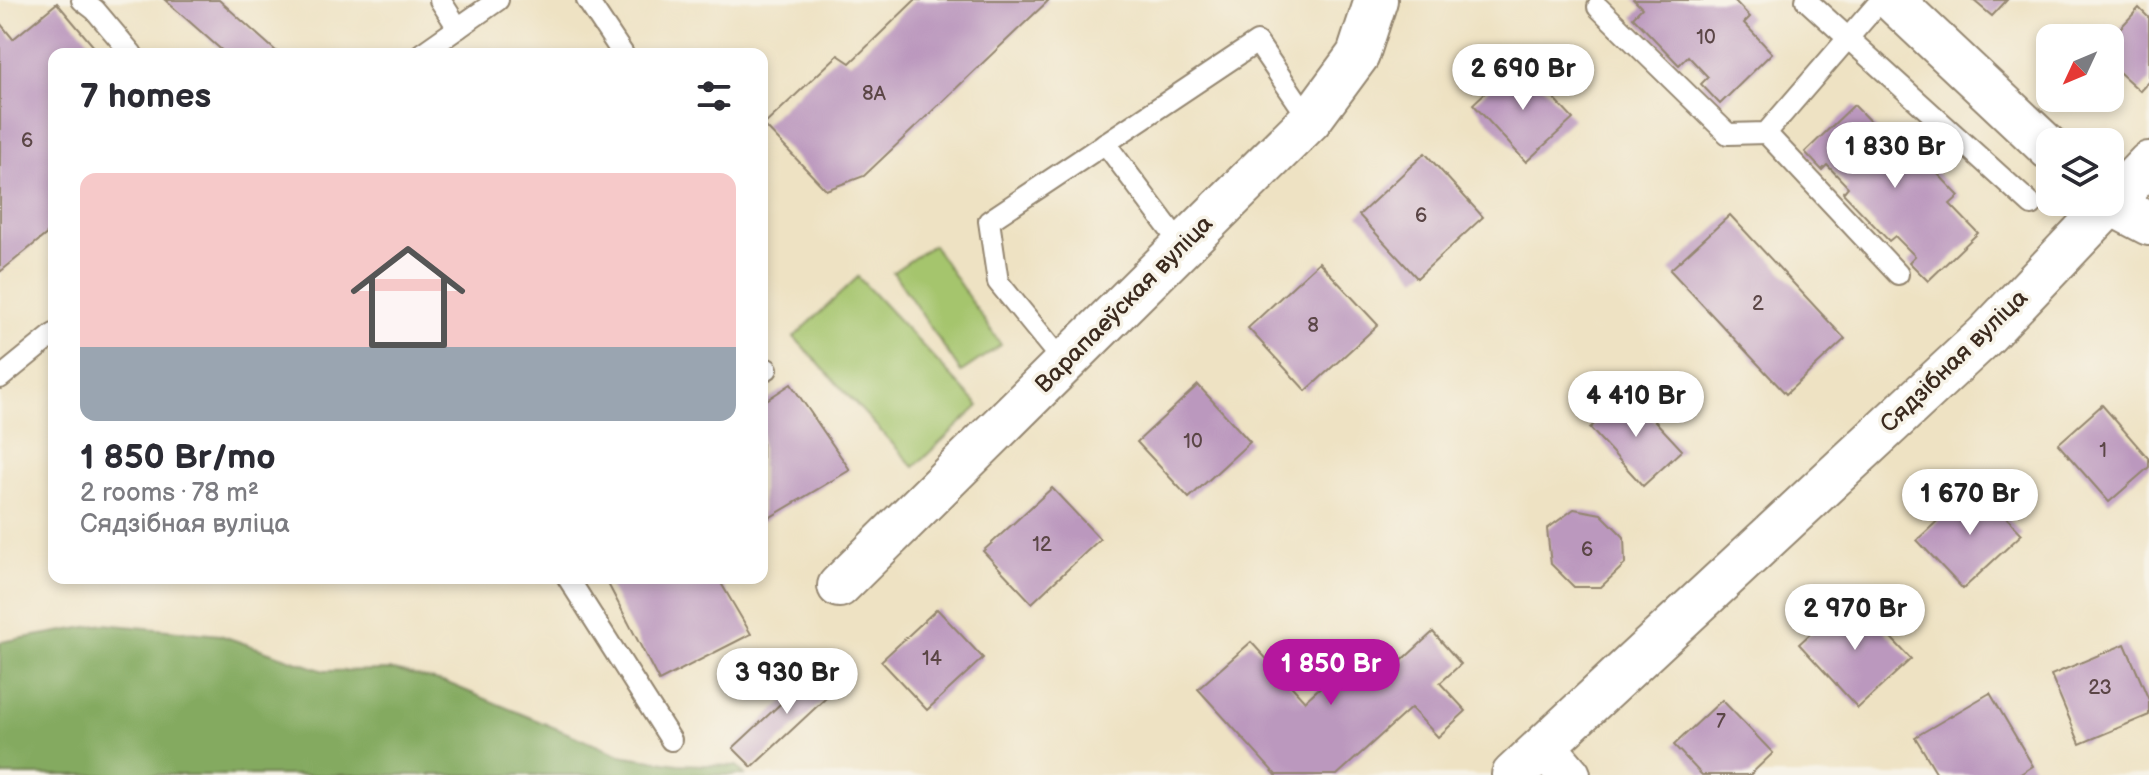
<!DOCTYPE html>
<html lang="en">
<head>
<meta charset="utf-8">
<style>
	body { margin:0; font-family:"Balsamiq Sans",sans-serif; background:#f7f7f7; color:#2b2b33; height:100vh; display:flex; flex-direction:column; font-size:30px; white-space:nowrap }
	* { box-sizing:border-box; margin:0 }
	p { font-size:26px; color:#7c7c81 }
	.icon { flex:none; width:44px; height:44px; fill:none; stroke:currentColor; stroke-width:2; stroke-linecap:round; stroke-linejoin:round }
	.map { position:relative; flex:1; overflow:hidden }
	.panel { position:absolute; left:48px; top:48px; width:720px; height:536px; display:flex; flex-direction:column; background:#fff; border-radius:16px; box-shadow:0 4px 12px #0003 }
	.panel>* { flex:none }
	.needle { width:52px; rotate:226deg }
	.controls { position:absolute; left:2036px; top:24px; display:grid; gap:16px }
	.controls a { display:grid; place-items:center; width:88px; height:88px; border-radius:16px; background:#fff; box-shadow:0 4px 12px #0003; font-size:40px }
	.price { position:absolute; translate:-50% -68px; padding:0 18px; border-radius:28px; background:#fff; color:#222; font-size:26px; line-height:52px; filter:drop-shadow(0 2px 4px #0008) }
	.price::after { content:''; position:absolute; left:50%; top:48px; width:24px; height:18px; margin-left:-12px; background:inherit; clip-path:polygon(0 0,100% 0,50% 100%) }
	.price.current { background:#b5179e; color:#fff }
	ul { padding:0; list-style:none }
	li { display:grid; align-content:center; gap:16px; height:424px; padding:0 32px }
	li+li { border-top:2px solid #e1e1e2 }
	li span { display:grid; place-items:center; height:248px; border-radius:16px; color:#555 }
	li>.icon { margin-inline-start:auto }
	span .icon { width:144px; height:144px; fill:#fffc; stroke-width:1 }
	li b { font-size:34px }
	h2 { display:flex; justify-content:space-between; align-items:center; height:96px; padding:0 32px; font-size:34px }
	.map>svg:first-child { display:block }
	.green { fill:#a5c56d; stroke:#707846; stroke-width:2 }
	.forest { fill:#84aa60; stroke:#606a3f; stroke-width:2 }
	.building { fill:#bb98be }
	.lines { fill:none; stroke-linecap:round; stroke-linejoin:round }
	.service-casing { stroke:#948670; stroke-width:24 }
	.minor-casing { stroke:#948670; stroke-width:46 }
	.service { stroke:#fff; stroke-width:20 }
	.minor { stroke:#fff; stroke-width:42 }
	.labels { text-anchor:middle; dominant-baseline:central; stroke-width:7; stroke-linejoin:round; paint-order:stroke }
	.number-label { font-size:20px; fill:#5b4646 }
	.street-label { font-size:24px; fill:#3b2a1e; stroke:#f7f3e8 }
</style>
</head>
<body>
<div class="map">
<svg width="2149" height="775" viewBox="0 0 2149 775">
	<rect width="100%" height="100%" fill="#f7f3e8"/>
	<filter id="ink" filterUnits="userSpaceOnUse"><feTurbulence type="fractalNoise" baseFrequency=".0125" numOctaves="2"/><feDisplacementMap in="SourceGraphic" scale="16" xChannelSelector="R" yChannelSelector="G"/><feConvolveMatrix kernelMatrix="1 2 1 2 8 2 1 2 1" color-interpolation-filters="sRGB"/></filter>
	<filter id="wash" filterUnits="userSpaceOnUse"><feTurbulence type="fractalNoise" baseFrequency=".006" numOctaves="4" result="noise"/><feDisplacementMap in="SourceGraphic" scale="32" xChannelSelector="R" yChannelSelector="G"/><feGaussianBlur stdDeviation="1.8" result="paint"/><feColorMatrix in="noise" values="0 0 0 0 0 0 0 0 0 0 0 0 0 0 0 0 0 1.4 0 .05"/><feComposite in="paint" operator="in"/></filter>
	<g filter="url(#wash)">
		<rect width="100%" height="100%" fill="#eee2c3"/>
		<g class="green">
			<polygon points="933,245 1001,345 961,372 893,272"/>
			<polygon points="858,277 979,406 914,467 794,337"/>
		</g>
		<polygon class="forest" points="104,624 220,635 324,671 394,670 450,684 620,755 678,764 737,766 745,775 0,775 0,642"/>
		<g id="blocks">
			<g class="building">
				<polygon points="165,0 219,0 277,52 273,54 226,54"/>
				<polygon points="915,0 1049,0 864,176 826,190 764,125 838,55 850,63"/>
				<polygon points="1634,0 1734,0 1750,17 1744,23 1772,53 1720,104 1701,84 1708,77 1688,56 1679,65 1633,17 1642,8"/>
				<polygon points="1973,0 2007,0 1992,16"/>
				<polygon points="57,3 100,54 54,54 54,228 0,272 0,23 13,39"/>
				<polygon points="2139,8 2149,18 2149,81 2140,91 2110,64 2110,39"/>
				<polygon points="1519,61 1573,119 1526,162 1473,104"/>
				<polygon points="1854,105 1888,140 1897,131 1959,196 1950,204 1978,233 1928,281 1909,262 1915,256 1895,236 1889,241 1843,193 1848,187 1827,165 1822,170 1805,152"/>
				<polygon points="1425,153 1483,217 1417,278 1359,215"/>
				<polygon points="1730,215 1845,339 1786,394 1670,270"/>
				<polygon points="1319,262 1378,325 1306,391 1248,328"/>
				<polygon points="791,384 850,470 762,522 762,403"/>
				<polygon points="1198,385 1250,442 1189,498 1137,442"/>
				<polygon points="1628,392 1682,450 1643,486 1590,428"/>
				<polygon points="2102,405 2149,459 2149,467 2109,502 2058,444"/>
				<polygon points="1976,485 2022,534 1963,589 1917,540"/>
				<polygon points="1052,488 1100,539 1032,603 983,551"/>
				<polygon points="1574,509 1601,514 1624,537 1625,564 1601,587 1574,587 1551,564 1547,529"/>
				<polygon points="605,578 718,578 751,634 659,681"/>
				<polygon points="1852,596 1911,659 1858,708 1799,644"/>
				<polygon points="937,609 983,658 927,710 881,661"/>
				<polygon points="1433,632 1461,664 1440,683 1466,711 1438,737 1411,708 1337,775 1276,775 1198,689 1251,642 1305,701 1358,653 1382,679"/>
				<polygon points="2125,644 2149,700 2149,715 2080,744 2051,675"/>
				<polygon points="823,664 841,684 752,767 733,748"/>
				<polygon points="1990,693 2033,766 2019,775 1938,775 1915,737"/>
				<polygon points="1722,700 1773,753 1750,775 1702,775 1674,745"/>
			</g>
		</g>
	</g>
	<g filter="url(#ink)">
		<use href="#blocks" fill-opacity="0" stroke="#948670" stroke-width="2"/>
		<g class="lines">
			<defs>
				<g id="service">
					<polyline points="82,0 95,10 132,54"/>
					<polyline points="440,0 458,28"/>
					<polyline points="587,0 623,54"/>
					<polyline points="1806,0 2032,205"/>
					<polyline points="1598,7 1728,134 1766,133 1881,0"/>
					<polyline points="421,54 498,0"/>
					<polyline points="1766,133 1898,274"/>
					<polyline points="1105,143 1182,246"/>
					<polyline points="1064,363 998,282 989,221 1257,42 1310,120"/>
					<polyline points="762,371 767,369"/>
					<polyline points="0,378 54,334"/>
					<polyline points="568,578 671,740"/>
				</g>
				<g id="minor">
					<polyline points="1892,0 2050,149"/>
					<polyline points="2107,202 2149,224"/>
					<polyline points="839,586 1310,120 1358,55 1376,0"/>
					<polyline points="1545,747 1569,775"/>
					<polyline points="1513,775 1986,335 2149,163"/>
				</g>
			</defs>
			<use href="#service" class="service-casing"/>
			<use href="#minor" class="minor-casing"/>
			<use href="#service" class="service"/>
			<use href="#minor" class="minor"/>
		</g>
	</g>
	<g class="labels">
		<g class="number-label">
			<text x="1706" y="38">10</text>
			<text x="874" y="94">8А</text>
			<text x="27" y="141">6</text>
			<text x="1421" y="216">6</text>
			<text x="1758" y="304">2</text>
			<text x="1313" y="326">8</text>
			<text x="1193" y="442">10</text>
			<text x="2103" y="451">1</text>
			<text x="1042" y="545">12</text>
			<text x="1587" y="550">6</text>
			<text x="932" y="659">14</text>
			<text x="2100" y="688">23</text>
			<text x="1721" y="722">7</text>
		</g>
		<g class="street-label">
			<text transform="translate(1124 304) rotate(-45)">Варапаеўская вуліца</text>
			<text transform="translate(1954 361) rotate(-44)">Сядзібная вуліца</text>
		</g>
	</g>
</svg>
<div class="controls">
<a><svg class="needle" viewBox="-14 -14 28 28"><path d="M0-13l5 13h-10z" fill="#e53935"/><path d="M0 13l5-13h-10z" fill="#7c7c81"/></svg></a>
<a><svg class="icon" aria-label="layers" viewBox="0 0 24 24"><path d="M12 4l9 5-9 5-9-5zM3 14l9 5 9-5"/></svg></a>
</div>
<b class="price" style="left:1523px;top:112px">2 690 Br</b>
<b class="price" style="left:1895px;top:190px">1 830 Br</b>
<b class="price" style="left:1636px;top:439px">4 410 Br</b>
<b class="price" style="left:1970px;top:537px">1 670 Br</b>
<b class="price" style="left:1855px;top:652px">2 970 Br</b>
<b class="price current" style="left:1331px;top:707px">1 850 Br</b>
<b class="price" style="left:787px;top:716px">3 930 Br</b>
<section class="panel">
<h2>7 homes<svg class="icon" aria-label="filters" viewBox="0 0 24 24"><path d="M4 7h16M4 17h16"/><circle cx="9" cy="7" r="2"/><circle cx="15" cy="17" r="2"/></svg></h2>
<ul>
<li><span style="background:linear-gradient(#f6c9c9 70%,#9aa5b1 0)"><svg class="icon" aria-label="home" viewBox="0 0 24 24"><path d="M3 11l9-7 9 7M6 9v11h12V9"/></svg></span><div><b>1 850 Br/mo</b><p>2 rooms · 78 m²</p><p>Сядзібная вуліца</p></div></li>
</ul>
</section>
</div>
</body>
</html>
